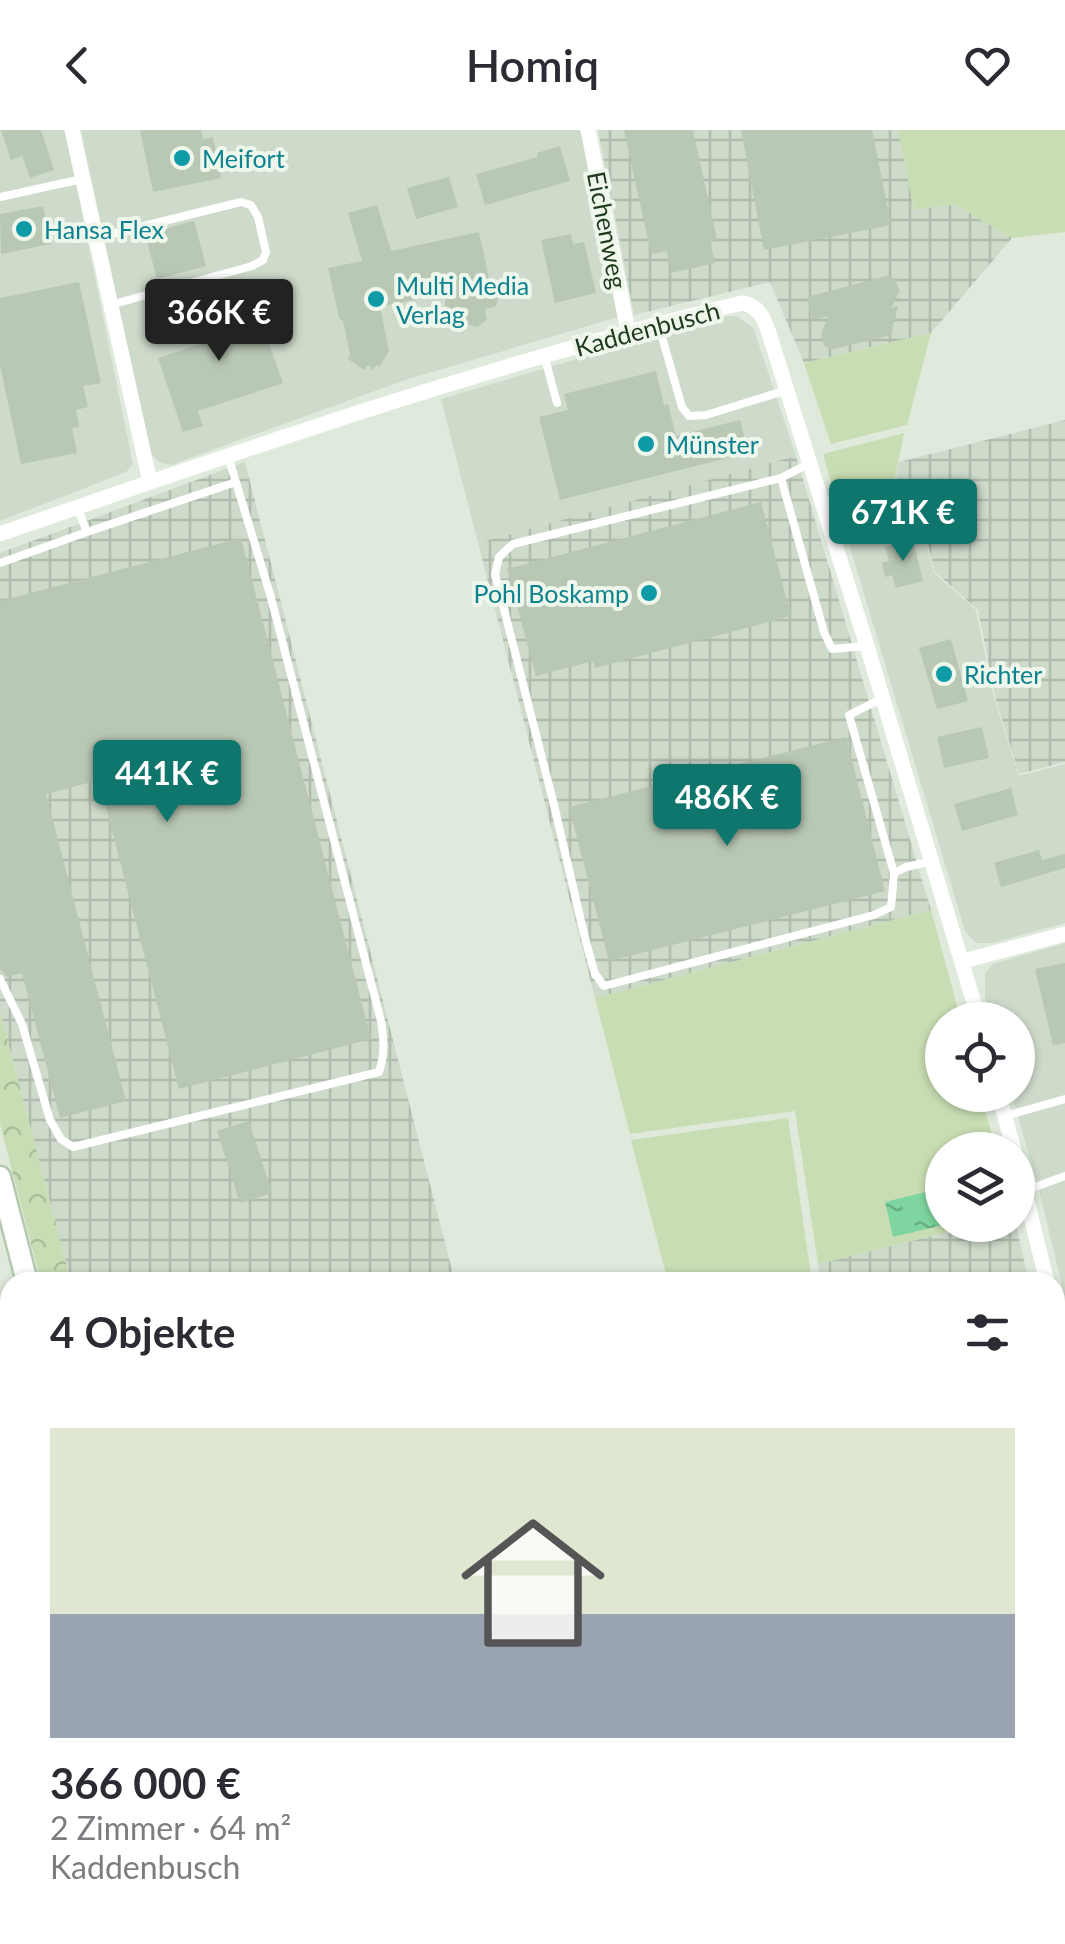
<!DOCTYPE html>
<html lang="de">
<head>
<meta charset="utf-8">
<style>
	body { margin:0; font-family:Lato,sans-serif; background:#f7f7f7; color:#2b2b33; height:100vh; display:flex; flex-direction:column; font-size:38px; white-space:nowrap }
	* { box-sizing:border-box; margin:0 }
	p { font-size:32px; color:#7c7c81 }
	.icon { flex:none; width:55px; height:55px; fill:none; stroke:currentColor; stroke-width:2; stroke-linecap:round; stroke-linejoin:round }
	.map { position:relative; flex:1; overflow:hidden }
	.sheet { position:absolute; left:0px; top:1142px; width:1065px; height:672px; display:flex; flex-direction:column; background:#fff; border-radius:30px 30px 0 0; box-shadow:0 2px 8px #0004 }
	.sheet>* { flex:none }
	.tools { position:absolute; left:925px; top:872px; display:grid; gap:20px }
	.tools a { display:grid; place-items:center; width:110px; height:110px; border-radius:50%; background:#fff; box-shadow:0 2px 8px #0004; font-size:50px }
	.price { position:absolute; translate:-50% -85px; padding:0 22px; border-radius:10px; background:#0f766e; color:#fff; font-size:32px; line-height:65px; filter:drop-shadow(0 2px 5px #0008) }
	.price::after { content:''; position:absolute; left:50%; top:60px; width:30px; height:22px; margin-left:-15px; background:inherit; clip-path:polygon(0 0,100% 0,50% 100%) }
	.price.selected { background:#222; color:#fff }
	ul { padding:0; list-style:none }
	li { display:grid; align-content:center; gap:20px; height:530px; padding:0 50px }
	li+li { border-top:2px solid #e1e1e2 }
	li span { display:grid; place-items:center; height:310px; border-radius:0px; color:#555 }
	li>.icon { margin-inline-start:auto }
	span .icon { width:180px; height:180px; fill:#fffc; stroke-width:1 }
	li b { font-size:42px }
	h2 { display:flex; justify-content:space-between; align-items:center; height:120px; padding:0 50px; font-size:42px }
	header { display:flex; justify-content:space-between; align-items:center; height:130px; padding:0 50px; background:#fff; font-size:45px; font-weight:600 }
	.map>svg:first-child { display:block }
	.built { fill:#cedaca }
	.industrial { fill:url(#industrial-grid) }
	.grass { fill:#c8ddb3 }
	.forest { fill:url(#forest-crowns) }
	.water { fill:url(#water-ripples) }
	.building { fill:#b9c8b5 }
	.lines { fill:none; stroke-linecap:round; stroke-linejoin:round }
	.secondary-casing { stroke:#b3caaf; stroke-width:25 }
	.path { stroke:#7fb07a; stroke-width:2.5; stroke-dasharray:5 8; stroke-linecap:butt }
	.service { stroke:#fff; stroke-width:8 }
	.minor { stroke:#fff; stroke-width:15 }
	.secondary { stroke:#fff; stroke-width:20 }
	.culture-dot { fill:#0f9aa8; stroke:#eff7ed; stroke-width:4 }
	.labels { text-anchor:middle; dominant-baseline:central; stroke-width:8; stroke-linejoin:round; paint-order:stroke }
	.culture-label { font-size:25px; fill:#0d838f; stroke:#eff7ed; text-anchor:start }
	.street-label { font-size:25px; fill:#1f3a1d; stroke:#eff7ed }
</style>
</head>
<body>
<header><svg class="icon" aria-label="back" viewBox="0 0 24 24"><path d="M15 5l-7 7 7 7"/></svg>Homiq<svg class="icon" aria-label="heart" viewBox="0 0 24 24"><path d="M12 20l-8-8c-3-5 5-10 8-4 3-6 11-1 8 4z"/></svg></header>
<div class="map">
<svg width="1065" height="1814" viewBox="0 0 1065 1814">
	<defs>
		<pattern id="industrial-grid" width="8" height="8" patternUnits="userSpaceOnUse" patternTransform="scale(2.5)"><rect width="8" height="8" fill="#cedaca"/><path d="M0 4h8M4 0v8" fill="none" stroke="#b0bcad"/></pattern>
		<pattern id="forest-crowns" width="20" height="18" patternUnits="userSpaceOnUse" patternTransform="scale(2.5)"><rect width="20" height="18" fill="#c8ddb3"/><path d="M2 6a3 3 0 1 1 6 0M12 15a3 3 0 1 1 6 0" fill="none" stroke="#abbe9a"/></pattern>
		<pattern id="water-ripples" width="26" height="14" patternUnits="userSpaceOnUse" patternTransform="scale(2.5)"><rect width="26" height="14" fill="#7fd59f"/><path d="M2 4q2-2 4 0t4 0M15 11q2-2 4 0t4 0" fill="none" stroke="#67ae81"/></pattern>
	</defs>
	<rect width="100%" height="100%" fill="#dfeadc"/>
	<g class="built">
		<polygon points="0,0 65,0 133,334 126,342 0,391"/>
		<polygon points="81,0 582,0 618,187 405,250 171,335 161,333 150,323"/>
		<polygon points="736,186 753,197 796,326 478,413 441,269 719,187"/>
		<polygon points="890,374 921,393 934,443 976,480 994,568 1019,646 1065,634 1065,793 993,813 976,813 965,801 841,387"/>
		<polygon points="1065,813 1065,1168 1039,1060 1012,965 1018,965 1018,890 991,890 985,867 985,843 993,834"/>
	</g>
	<g class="industrial">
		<polygon points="598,0 898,0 914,80 954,74 1012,108 931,203 804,233 770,152 634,185"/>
		<polygon points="1065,290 1065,632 1019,644 996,570 978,480 935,442 922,392 891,373 899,332"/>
		<polygon points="796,326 931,780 595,868 478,413"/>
		<polygon points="245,332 455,1152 71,1152 0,882 0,423"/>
		<polygon points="976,1095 1016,1095 1029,1152 820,1152 818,1134"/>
	</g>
	<g class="grass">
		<polygon points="898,0 1065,0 1065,102 1012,108 954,74 914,80"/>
		<polygon points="931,203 907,295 831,314 804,233"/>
		<polygon points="904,303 890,374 841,387 823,324"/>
		<polygon points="931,780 961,890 942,890 942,965 981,965 996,1020 942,1020 942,1095 976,1095 818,1134 795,981 630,1004 595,868"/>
		<polygon points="788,988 812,1152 668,1152 631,1010"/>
		<polygon points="1065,1398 1065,1814 1038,1814 1033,1805 1055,1805 1055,1401"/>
		<polygon points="445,1805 528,1805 495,1814 413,1814"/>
		<polygon points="548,1805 876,1805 879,1814 552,1814"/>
	</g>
	<polygon class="forest" points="0,882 71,1152 41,1152 0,994"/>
	<polygon class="water" points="942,1058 943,1095 893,1107 885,1072"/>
	<g class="building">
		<polygon points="1,0 41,0 54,40 30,48 22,26 11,30"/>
		<polygon points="140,0 201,0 203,9 213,7 221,48 153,62"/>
		<polygon points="624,0 693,0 717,110 710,112 715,133 671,143 667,121 651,124"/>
		<polygon points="741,0 872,0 891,95 764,120"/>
		<polygon points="560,16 570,51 485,75 476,44 538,27 537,23"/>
		<polygon points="449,47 458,77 416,89 407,58"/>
		<polygon points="377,75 391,121 479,102 490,153 499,163 496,176 485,179 487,189 478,197 466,194 463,183 452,185 445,175 446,163 380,177 389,221 379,237 377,234 373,240 368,235 364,240 348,229 350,224 343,191 339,188 328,138 362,131 348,83"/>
		<polygon points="43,76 51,114 1,124 0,84"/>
		<polygon points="194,91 206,136 157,149 145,104"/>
		<polygon points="571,104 573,114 584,112 596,163 555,173 541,110"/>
		<polygon points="890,145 896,152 900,161 891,178 898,176 891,205 830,220 824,215 821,205 828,186 813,190 807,167"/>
		<polygon points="79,152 101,253 83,256 88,277 76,280 79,297 72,298 77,323 21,334 0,235 0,168"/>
		<polygon points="236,168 246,198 262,193 283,253 198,281 203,296 183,302 158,228 203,213 192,182"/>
		<polygon points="656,241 664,275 668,274 676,306 740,290 748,323 560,370 539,287 568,280 564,264"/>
		<polygon points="761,372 791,486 595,538 593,531 536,546 507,439"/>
		<polygon points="241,408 371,909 179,959 99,650 46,664 126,971 60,988 22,843 7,847 0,839 0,471"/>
		<polygon points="913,410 923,451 896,458 892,445 885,447 882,432 889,431 885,417"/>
		<polygon points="951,509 968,571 937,579 919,518"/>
		<polygon points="982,597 989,628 944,638 937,607"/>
		<polygon points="846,607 885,761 609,831 569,677"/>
		<polygon points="1011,658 1018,685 962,701 954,674"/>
		<polygon points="1039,720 1042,730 1065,724 1065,738 1001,757 994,733"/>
		<polygon points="1065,833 1065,913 1053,915 1035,839"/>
		<polygon points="249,991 272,1063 240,1073 217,1001"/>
	</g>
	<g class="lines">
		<defs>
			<g id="secondary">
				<polyline points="0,1047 27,1152"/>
				<polyline points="202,1805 205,1814"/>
			</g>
		</defs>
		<use href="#secondary" class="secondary-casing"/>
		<g class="path">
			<polyline points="0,1534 10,1536"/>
			<polyline points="181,1805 184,1814"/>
			<polyline points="1020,1805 1025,1814"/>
		</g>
		<g class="service">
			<polyline points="0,67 82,49"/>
			<polyline points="95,108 241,72 251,75 258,87 266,122 263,130 252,136 110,175"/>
			<polyline points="658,193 682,277 689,286 706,285 787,260"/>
			<polyline points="544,225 557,273"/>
			<polyline points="810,333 781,348 824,502 832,519 866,516"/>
			<polyline points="781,348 513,414 499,427 495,444 554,675 584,804 595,844 604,856 874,785 891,777 894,743 849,585 883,568"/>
			<polyline points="77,377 87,402 236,352"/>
			<polyline points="0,433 87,402"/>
			<polyline points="894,743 906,737 933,731"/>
			<path d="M0 849 22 894 50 990 61 1009 73 1017 379 942C385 924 384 909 381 891L270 464 228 326"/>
			<polyline points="1005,986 1065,969"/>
			<polyline points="1024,1061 1065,1046"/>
			<polyline points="1055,1256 1065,1255"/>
			<polyline points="1055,1337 1065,1340"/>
		</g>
		<g class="minor">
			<polyline points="72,0 150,352"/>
			<polyline points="588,0 628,201"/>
			<path d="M0 404C245 319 490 234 742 173 759 176 764 188 769 203L867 516 979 890"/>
			<polyline points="963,831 1065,804"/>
			<polyline points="999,965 1014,1020"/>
			<polyline points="1018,1034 1047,1152"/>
			<polyline points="1055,1194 1065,1243"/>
			<polyline points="1055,1382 1065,1378"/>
		</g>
		<use href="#secondary" class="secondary"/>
	</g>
	<g class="culture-dot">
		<circle cx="182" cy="28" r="10"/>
		<circle cx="24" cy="99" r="10"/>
		<circle cx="376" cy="169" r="10"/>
		<circle cx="646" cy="314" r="10"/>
		<circle cx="649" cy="463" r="10"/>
		<circle cx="944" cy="544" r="10"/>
	</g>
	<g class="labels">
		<g class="culture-label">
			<text x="202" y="28">Meifort</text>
			<text x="44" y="99">Hansa Flex</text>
			<text x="396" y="155">Multi Media<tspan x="396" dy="29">Verlag</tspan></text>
			<text x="666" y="314">Münster</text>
			<text x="629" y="463" text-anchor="end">Pohl Boskamp</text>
			<text x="964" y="544">Richter</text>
		</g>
		<g class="street-label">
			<text transform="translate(608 100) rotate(79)">Eichenweg</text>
			<text transform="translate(647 198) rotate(-15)">Kaddenbusch</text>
		</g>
	</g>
</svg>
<div class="tools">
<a><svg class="icon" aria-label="locate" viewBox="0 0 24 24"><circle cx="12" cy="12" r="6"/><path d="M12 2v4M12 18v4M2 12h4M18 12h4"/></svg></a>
<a><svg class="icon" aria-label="layers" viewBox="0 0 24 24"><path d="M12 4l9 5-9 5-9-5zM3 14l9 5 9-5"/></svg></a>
</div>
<b class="price selected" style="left:219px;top:234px">366K €</b>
<b class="price" style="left:903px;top:434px">671K €</b>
<b class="price" style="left:167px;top:695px">441K €</b>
<b class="price" style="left:727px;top:719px">486K €</b>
<section class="sheet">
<h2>4 Objekte<svg class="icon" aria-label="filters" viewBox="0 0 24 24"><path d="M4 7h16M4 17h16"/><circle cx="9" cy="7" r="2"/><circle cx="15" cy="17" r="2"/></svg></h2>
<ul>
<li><span style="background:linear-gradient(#dfe7d0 60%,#9aa5b1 0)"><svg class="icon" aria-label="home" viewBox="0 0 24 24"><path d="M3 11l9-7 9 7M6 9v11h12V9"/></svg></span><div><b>366 000 €</b><p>2 Zimmer · 64 m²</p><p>Kaddenbusch</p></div></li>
</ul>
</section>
</div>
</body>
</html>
